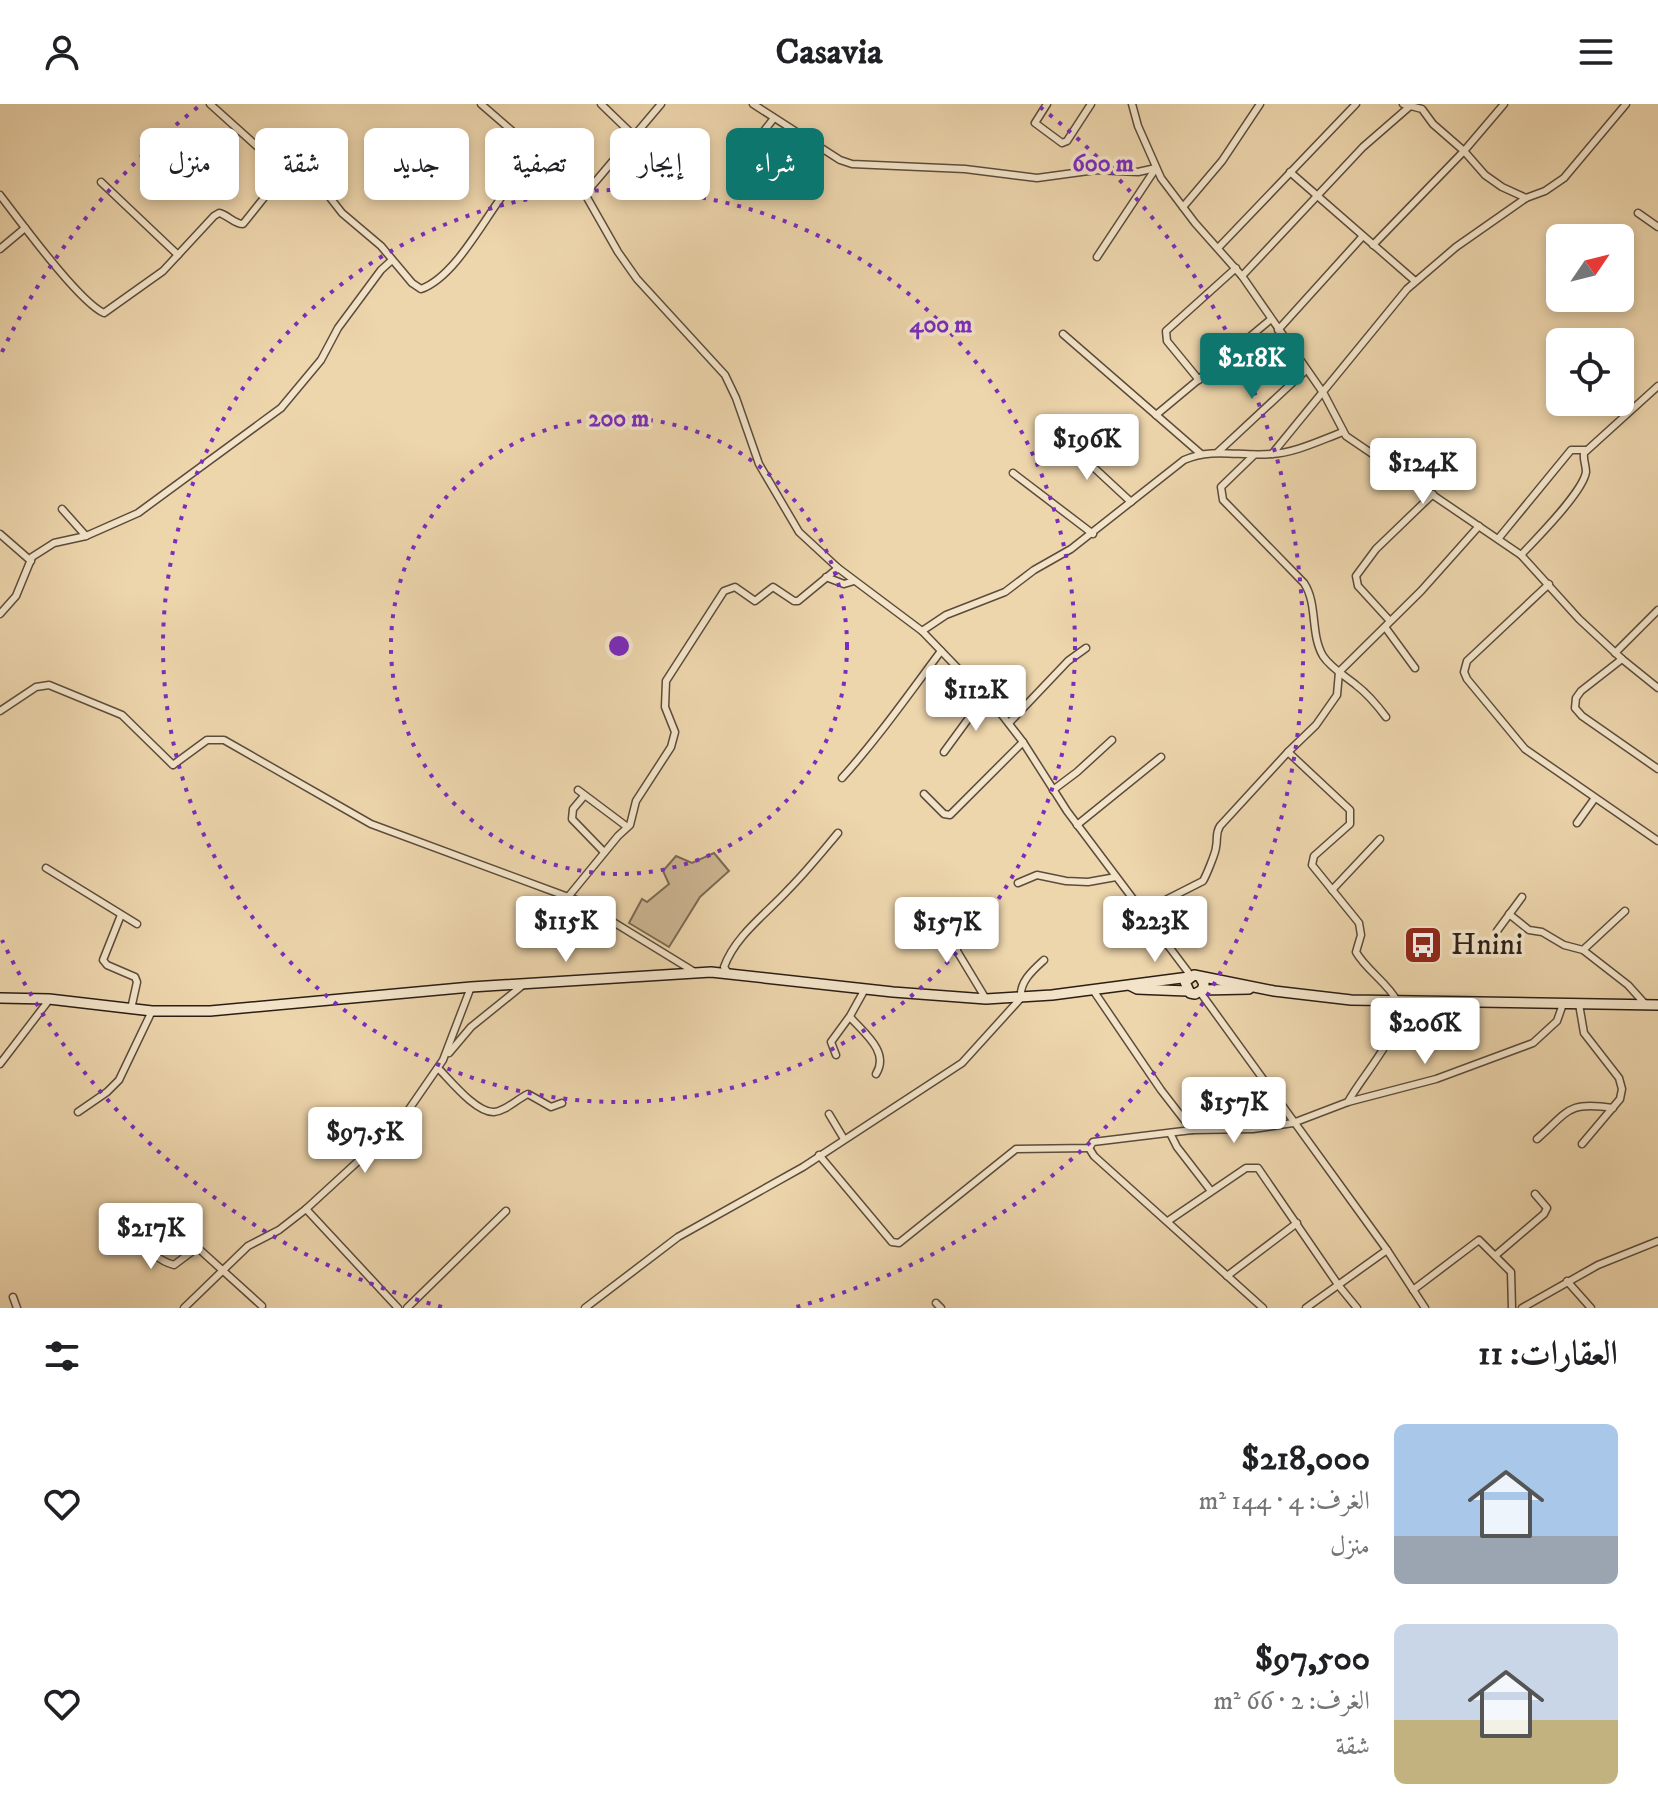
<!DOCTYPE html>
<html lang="ar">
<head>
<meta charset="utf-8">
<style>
	body { margin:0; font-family:"IM FELL DW Pica",Amiri,serif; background:#f6f6f6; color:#202124; direction:rtl; height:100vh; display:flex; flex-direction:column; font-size:30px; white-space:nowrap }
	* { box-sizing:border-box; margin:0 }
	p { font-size:26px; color:#757577 }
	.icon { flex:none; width:44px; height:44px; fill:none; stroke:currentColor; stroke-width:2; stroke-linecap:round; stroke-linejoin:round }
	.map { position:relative; height:1204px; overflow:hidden; direction:ltr }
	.drawer { display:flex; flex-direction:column; background:#fff; flex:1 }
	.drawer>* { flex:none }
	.top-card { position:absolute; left:24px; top:24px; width:800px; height:72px; direction:rtl; display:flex; gap:16px }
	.needle { width:52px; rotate:55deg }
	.fabs { position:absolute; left:1546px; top:120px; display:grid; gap:16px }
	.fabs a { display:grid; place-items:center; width:88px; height:88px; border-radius:12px; background:#fff; box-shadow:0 4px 12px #0003; font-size:40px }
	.price { position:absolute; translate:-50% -68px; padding:0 18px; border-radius:8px; background:#fff; color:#222; font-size:26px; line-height:52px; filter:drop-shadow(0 2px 4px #0008) }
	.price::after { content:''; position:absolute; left:50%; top:48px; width:24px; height:18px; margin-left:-12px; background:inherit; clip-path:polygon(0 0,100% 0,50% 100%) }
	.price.active { background:#0f766e; color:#fff }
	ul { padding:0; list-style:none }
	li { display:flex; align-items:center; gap:24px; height:200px; padding:0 40px }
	li span { display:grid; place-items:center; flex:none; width:224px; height:160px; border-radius:12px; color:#555 }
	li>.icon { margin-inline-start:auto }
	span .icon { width:96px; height:96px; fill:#fffc; stroke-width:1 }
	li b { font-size:34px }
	h2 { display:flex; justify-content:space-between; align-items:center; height:96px; padding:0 40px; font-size:34px }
	.tag { padding:0 28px; border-radius:12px; background:#fff; box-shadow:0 4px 12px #0003; font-size:28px; line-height:72px }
	.tag.active { background:#0f766e; color:#fff }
	header { display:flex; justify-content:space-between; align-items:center; height:104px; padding:0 40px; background:#fff; font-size:36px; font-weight:700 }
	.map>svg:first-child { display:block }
	.green { fill:#ccb692; stroke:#7b6a54; stroke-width:2 }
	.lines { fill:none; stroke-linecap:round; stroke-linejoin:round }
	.minor-casing { stroke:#5b4c3c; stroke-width:9 }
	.secondary-casing { stroke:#2a1e16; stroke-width:12 }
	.minor { stroke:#f3e4c9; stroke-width:6 }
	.secondary { stroke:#f3e4c9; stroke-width:9 }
	.ring { fill:none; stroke:#7b2cbf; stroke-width:4; stroke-dasharray:4 8 }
	.labels { text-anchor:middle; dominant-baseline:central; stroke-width:7; stroke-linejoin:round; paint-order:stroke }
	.poi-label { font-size:30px; fill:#2a1e16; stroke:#f3e4c9; text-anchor:start }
	.centre { fill:#7b2cbf; stroke:#f3e4c9; stroke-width:4 }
	.ring-label { font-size:24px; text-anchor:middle; font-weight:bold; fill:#7b2cbf; stroke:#f3e4c9; stroke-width:7; stroke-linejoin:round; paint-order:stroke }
</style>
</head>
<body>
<header><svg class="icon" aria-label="menu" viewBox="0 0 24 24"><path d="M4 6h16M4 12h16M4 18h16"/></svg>Casavia<svg class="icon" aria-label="person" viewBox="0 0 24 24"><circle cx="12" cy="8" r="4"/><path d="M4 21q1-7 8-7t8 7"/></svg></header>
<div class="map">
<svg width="1658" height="1204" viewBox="0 0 1658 1204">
	<rect width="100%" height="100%" fill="#edd5ac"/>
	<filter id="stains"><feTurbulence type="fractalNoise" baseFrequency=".0025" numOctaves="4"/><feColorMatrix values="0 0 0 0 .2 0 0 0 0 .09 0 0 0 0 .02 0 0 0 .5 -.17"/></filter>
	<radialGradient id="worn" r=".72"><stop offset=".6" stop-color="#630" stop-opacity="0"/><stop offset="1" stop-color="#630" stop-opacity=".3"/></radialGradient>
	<polygon class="green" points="714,749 729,767 700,793 669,843 629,819 642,795 647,798 669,780 663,767 676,752 692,759"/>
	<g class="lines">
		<defs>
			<g id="minor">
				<path d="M210 0 290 72 328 91 342 109 381 142 412 179 421 185C455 173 484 115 506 87 516 73 528 62 540 50"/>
				<polyline points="481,0 585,90 618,148 637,175 725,271 736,294 759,360 799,428 838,464 922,527 999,607 1023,638 1067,707 1191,872"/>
				<polyline points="601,0 633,31"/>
				<polyline points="753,0 840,56 852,60 965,65 1037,74 1096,66 1138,68 1156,64"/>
				<polyline points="1047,0 1035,19 1062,39 1067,37 1091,0"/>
				<polyline points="1132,0 1138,22 1161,74 1195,119 1242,172 1324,290 1346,332 1521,451 1579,515 1622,555 1658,584"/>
				<polyline points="1403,0 1422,5 1433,20 1464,47 1485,71 1502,83 1526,94"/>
				<polyline points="743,54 774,14"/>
				<polyline points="1290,68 1415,177"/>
				<polyline points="101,78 178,151"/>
				<polyline points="585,90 661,0"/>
				<path d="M0 91C20 117 79 198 104 209L163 167 214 112 219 109C228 111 234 120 243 120L267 90 290 72"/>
				<polyline points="1183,103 1222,57 1260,0"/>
				<polyline points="1638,109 1658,123"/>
				<polyline points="1373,141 1464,47 1504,0"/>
				<polyline points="1219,143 1356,0"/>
				<polyline points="0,145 25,124"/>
				<polyline points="1097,153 1156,64"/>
				<polyline points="1242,172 1363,43 1409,3"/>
				<polyline points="1278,226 1363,132"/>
				<polyline points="1063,230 1201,350"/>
				<polyline points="1199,276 1167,237 1166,227 1236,164"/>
				<polyline points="1156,311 1270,216"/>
				<polyline points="1063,335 1131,398"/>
				<polyline points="1218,348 1305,267"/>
				<polyline points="1272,350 1407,185 1456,143 1526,94 1545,87 1564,74 1626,0"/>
				<path d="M1254 351 1221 383 1223 396 1304 479C1318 500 1310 530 1323 552 1331 564 1345 572 1356 581 1368 590 1377 601 1386 613"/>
				<polyline points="1013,369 1093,430"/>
				<polyline points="62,405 86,432"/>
				<polyline points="0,430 31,457"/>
				<polyline points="1498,435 1571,346 1586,346"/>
				<path d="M1521 451C1536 435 1583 388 1586 368 1586 361 1583 356 1584 349L1658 282"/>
				<polyline points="826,473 844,480 854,477"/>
				<polyline points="1549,480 1467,557 1464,568 1467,575 1525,645 1658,737"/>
				<polyline points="0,510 16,492 32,453 54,439 86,432 138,409 281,304 321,256 338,224 381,166 392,156"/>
				<polyline points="1390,517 1358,482 1356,472 1376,445 1433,390"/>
				<polyline points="1385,523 1415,564"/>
				<path d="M922 527 946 511 1005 488 1034 466 1071 445 1184 356C1213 343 1241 353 1271 350 1295 349 1321 336 1343 328"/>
				<polyline points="1615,549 1658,506"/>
				<polyline points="1622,555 1581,587 1576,594 1575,604 1582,612 1658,665"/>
				<polyline points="0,607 36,583 49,581 122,611 173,661 207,636 224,636 371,720 579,797 693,867"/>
				<polyline points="1009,619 1068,557 1086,544"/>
				<polyline points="944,648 985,592"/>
				<path d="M842 674C878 634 909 590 941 547"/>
				<polyline points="578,686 626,722"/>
				<polyline points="1053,686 1077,668 1112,636"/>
				<polyline points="924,690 944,710 950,711 1023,638"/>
				<polyline points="584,692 573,705 572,715 604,748"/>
				<polyline points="1577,719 1595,694"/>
				<polyline points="1077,721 1161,653"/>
				<polyline points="46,764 137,820"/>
				<polyline points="1018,779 1037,771 1066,777 1088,778 1116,773"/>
				<polyline points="1332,786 1380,735"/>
				<polyline points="568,793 618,732 630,721 636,697 671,643 675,628 665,603 666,577 724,487 735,483 755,497 773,483 794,497 798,497 838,464"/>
				<path d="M1144 807 1203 777C1206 772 1216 748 1216 743 1218 734 1215 730 1220 722L1288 648"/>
				<polyline points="1509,810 1529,826 1542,828 1564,841 1583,846 1628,881 1646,901"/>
				<polyline points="121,811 103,856 107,861 135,873 137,878 131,905"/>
				<polyline points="965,822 957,838 957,847 986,895"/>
				<polyline points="1497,827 1522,793"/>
				<polyline points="1583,846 1625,807"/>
				<path d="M728 869 724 863C735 832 766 810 788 786 806 768 822 748 838 729"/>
				<polyline points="1093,886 1161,986 1192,1026"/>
				<polyline points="1200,888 1387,1146 1425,1204"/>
				<polyline points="1579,900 1584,929 1619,974 1622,985 1620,995 1582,1040"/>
				<path d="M850 913C864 929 890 948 876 970"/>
				<polyline points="449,949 471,923 523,881"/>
				<polyline points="836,951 831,938 850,912 865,885"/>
				<polyline points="0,960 49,896"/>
				<path d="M438 964C450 976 476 1009 494 1008 506 1007 517 995 528 990L551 1003 562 999"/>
				<path d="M1348 998C1360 974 1409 922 1397 897 1388 879 1366 866 1356 848L1361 831 1359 819 1312 761 1314 752 1350 720V706L1288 648 1316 621 1337 591 1339 568 1421 487 1479 422"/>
				<polyline points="78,1008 107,988 119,976 152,907"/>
				<polyline points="829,1010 844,1035"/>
				<polyline points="1170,1029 1177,1043 1211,1087"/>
				<path d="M1537 1035C1569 1007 1567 997 1613 1004"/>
				<polyline points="1089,1044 1094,1052 1263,1204"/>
				<polyline points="819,1051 892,1138 899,1139 1016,1045 1089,1044 1093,1038 1192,1026 1253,1025 1293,1019 1348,998 1436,975 1533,939 1557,917 1563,900"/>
				<polyline points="306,1105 398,1204"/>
				<path d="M149 1112C146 1117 142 1124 141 1130 141 1144 162 1158 174 1161L194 1146 199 1145 262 1202"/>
				<polyline points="1168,1117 1246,1064 1258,1064 1339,1182 1357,1204"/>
				<polyline points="1496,1151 1544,1110 1547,1104 1535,1090"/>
				<polyline points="1227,1172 1297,1119"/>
				<polyline points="1567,1177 1591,1204"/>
				<polyline points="1413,1186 1479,1136 1511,1168 1512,1204"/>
				<polyline points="13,1193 17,1204"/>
				<polyline points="936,1199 941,1204"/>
				<polyline points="184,1204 248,1142 279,1126 306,1105 378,1039 405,1011 443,956 471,883"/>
				<polyline points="407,1204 506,1107"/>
				<path d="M585 1204 678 1133 803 1063 962 959 1021 894C1019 878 1033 866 1044 856"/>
				<polyline points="1306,1204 1387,1146"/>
				<polyline points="1522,1204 1598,1161 1658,1137"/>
			</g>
			<g id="secondary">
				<polyline points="1200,873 1204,880 1202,886 1195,890 1190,889 1185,878 1194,871 1274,887 1351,896 1658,901"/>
				<polyline points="1131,882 1137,885 1187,887"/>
				<polyline points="1202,886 1249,885"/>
				<polyline points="0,894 49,895 152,907 210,907 471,883 711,868 893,888 986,895 1052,891 1189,873"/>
			</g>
		</defs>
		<use href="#minor" class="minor-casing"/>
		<use href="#secondary" class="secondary-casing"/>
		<use href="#minor" class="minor"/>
		<use href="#secondary" class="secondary"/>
	</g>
	<g class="ring">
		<circle cx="619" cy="542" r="228"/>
		<circle cx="619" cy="542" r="456"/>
		<path d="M442 1203A684 684 0 0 1 2 836M2 248A684 684 0 0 1 198 3M1040 3A684 684 0 0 1 796 1203"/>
	</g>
	<defs>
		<symbol id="bus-square" viewBox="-11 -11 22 22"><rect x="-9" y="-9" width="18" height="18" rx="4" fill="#8f2418" stroke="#f3e4c9"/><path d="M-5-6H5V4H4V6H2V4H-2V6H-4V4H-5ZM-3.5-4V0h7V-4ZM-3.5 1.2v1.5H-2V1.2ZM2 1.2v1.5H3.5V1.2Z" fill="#fff"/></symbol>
	</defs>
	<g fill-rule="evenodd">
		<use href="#bus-square" x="1401" y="819" width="44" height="44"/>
	</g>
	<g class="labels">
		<g class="poi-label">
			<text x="1451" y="841">Hnini</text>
		</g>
	</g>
	<circle cx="619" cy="542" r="12" class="centre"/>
	<g class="ring-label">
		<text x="1103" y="67">600 m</text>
		<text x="941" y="228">400 m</text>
		<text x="619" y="322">200 m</text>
	</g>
	<rect width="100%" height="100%" filter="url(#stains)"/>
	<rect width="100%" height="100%" fill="url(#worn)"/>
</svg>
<div class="fabs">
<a><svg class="needle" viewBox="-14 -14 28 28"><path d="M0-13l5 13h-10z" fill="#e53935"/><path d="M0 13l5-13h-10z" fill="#757577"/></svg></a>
<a><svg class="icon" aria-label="locate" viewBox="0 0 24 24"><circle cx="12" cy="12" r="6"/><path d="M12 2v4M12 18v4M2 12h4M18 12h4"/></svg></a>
</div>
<b class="price active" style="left:1252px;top:297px">$218K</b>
<b class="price" style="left:1087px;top:378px">$196K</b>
<b class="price" style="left:1423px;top:402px">$124K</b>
<b class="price" style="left:976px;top:629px">$112K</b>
<b class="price" style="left:566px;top:860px">$115K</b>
<b class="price" style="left:1155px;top:860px">$223K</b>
<b class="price" style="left:947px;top:861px">$157K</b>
<b class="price" style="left:1425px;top:962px">$206K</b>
<b class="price" style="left:1234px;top:1041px">$157K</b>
<b class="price" style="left:365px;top:1071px">$97.5K</b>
<b class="price" style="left:151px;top:1167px">$217K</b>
<div class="top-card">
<a class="tag active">شراء</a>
<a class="tag">إيجار</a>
<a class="tag">تصفية</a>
<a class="tag">جديد</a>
<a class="tag">شقة</a>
<a class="tag">منزل</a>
</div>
</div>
<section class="drawer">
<h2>العقارات: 11<svg class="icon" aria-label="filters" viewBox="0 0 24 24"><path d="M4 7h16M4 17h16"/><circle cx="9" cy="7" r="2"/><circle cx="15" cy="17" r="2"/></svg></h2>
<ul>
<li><span style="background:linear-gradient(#a9c7e8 70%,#9aa5b1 0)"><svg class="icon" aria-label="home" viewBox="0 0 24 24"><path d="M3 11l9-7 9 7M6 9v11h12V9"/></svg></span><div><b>$218,000</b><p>الغرف: 4 · 144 m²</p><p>منزل</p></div><svg class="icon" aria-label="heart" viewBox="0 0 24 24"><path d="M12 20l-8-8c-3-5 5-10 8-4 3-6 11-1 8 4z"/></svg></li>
<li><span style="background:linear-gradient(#c9d6e8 60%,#c2b280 0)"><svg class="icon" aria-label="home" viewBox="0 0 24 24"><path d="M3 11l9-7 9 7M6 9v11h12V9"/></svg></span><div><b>$97,500</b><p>الغرف: 2 · 66 m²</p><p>شقة</p></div><svg class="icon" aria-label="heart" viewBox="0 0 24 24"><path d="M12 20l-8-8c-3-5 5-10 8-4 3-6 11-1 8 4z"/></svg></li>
</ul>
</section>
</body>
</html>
